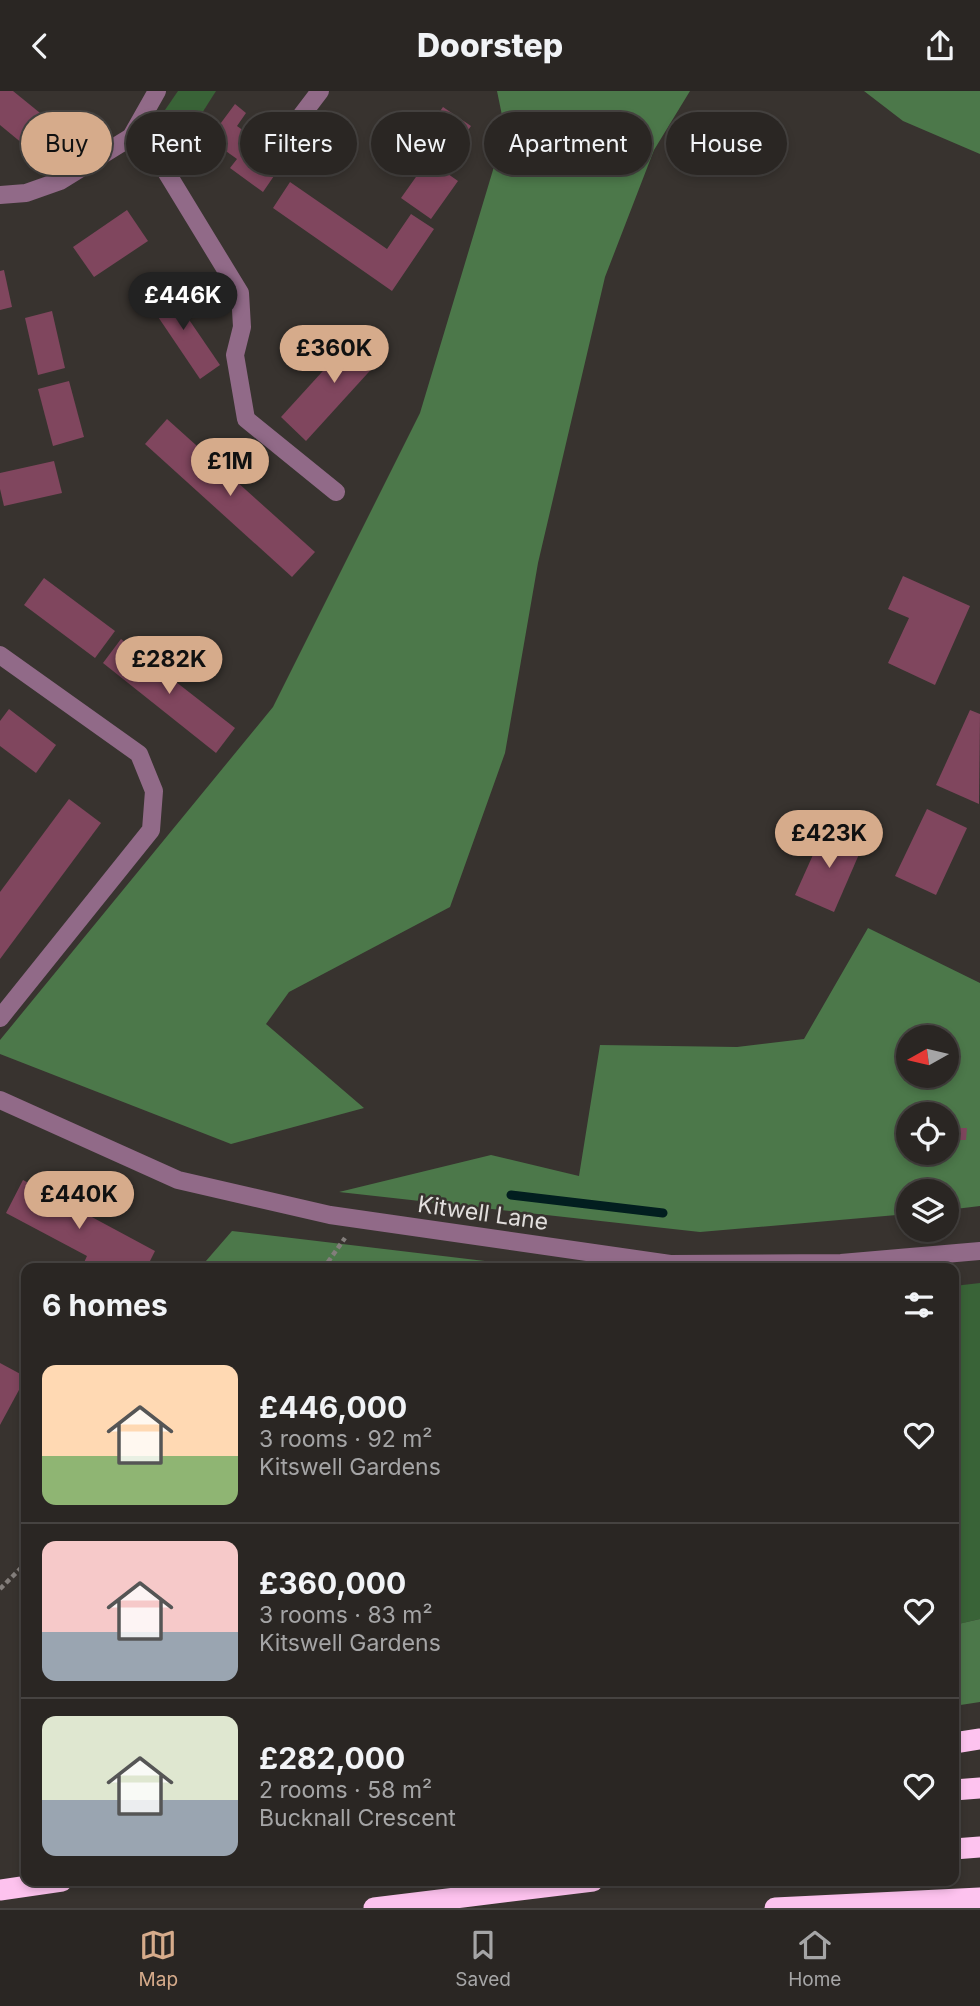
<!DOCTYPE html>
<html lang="en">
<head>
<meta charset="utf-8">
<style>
	body { margin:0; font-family:Inter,sans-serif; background:#322e2b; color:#f1f3f6; height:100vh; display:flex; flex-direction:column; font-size:26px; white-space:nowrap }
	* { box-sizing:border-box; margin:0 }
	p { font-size:23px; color:#a5a5a6 }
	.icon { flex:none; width:38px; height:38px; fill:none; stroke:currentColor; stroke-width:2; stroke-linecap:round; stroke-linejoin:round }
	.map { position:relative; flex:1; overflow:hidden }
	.side { position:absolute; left:21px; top:1172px; width:938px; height:623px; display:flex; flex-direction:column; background:#2a2623; border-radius:14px; box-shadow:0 4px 10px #0003,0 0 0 2px #464341 }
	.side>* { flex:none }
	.top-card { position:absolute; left:21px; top:21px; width:938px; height:63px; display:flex; gap:14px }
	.needle { width:46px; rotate:262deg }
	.controls { position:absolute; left:896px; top:934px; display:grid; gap:14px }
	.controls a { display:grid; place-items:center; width:63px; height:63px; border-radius:50%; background:#2a2623; box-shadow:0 4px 10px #0003,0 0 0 2px #464341; font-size:35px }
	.price { position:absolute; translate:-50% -60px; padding:0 16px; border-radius:24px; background:#d6ab8b; color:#111; font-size:23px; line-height:46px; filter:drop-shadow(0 2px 4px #0008) }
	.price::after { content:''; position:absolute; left:50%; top:42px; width:21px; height:16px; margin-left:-10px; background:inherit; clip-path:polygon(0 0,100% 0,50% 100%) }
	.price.active { background:#222; color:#fff }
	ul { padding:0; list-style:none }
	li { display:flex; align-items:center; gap:21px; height:175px; padding:0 21px }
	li+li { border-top:2px solid #464341 }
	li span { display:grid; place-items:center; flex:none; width:196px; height:140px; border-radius:14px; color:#555 }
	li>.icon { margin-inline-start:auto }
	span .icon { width:84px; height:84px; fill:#fffc; stroke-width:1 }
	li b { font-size:30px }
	h2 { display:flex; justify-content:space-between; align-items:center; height:84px; padding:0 21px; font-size:30px }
	.tag { padding:0 24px; border-radius:32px; background:#2a2623; box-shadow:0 4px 10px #0003,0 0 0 2px #464341; font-size:24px; line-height:63px }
	.tag.active { background:#d6ab8b; color:#111 }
	header { display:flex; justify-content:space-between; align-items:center; height:91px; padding:0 21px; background:#2a2623; font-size:32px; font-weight:800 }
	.tab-bar { display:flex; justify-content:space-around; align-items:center; height:98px; border-top:2px solid #464341; background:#2a2623; font-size:19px; color:#a5a5a6 }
	.tab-bar a { display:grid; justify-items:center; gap:4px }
	.tab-bar .active { color:#d6ab8b }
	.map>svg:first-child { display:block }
	.green { fill:#396337 }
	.forest { fill:#4c784a; fill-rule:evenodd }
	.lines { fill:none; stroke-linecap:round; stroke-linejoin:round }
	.stream { stroke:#021e1f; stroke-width:9 }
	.building { fill:#80465e }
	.path { stroke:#837e7b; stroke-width:4.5; stroke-dasharray:5 3.5; stroke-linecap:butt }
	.minor { stroke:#916a88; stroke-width:18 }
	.highway { stroke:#fdc2ee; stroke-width:21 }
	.labels { text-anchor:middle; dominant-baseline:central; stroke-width:5; stroke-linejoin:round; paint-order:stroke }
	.street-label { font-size:23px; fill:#e2dfdd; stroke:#38332f }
</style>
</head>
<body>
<header><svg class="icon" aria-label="back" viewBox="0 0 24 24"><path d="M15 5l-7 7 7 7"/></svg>Doorstep<svg class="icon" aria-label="share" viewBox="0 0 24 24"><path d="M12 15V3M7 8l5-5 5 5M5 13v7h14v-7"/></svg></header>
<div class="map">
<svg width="980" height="1817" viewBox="0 0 980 1817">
	<rect width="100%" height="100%" fill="#38332f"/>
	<g class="green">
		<polygon points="178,0 216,0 190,41 165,19"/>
		<polygon points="980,1192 980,1528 954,1534 954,1195"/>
	</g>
	<g class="forest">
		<polygon points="497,0 690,0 654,59 605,186 538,472 505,662 450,816 289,901 266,933 364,1017 231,1053 0,963 0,949 273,616 420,322 505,39"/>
		<polygon points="864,0 980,0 980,63 903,30"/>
		<path d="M868 837 980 892V1115L947 1119V1101H908V1123L700 1141 339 1101 491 1064 579 1085 600 954 737 956 804 948ZM908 947H947V985H908ZM908 1024H947V1062H908Z"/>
		<polygon points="232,1140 551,1178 199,1178"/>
		<polygon points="980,1528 980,1611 954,1615 954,1534"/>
	</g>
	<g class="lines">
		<polyline class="stream" points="511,1104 663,1122"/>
	</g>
	<g class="building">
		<polygon points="0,0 13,0 45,26 23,53 0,34"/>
		<polygon points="235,13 246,22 237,35 262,53 253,66 276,82 263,101 230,77 237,68 209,48"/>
		<polygon points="443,16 471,35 441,78 458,90 431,128 401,107 428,69 413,59"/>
		<polygon points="290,91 387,158 411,123 434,138 392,200 273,117"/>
		<polygon points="127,119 148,150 94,186 73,156"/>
		<polygon points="4,179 12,216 0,219 0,180"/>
		<polygon points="166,195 220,274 200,288 146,208"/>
		<polygon points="52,220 65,277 38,284 25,227"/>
		<polygon points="362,237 387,261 306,350 281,326"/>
		<polygon points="69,290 84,346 53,355 38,298"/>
		<polygon points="167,328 315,461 292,486 145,353"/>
		<polygon points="54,370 62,402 4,415 0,398 0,382"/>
		<polygon points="903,485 970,515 935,594 888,572 909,527 888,518"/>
		<polygon points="44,487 115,540 95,567 24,514"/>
		<polygon points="121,548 235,637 216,662 103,572"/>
		<polygon points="9,618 56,654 36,682 0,655 0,630"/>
		<polygon points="970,619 980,623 979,713 936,694"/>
		<polygon points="69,708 101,732 0,868 0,801"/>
		<polygon points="927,718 967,737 936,804 895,785"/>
		<polygon points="825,737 863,754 834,821 795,804"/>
		<polygon points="947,1037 967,1037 966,1049 947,1049"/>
		<polygon points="23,1089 155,1160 146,1178 81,1178 87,1165 6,1122"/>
		<polygon points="0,1272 26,1286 0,1334"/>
	</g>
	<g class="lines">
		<g class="path">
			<polyline points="323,1178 345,1147"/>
			<polyline points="0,1498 26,1472"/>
		</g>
		<g class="minor">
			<polyline points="298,29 320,0"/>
			<polyline points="131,46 159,69 240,202 242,236 235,264 246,328 336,401"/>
			<polyline points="0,104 26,102 60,90 131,46 157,0"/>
			<polyline points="0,564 139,663 154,700 151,739 0,927"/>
			<polyline points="0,1009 178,1089 330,1124 670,1173 841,1172 980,1160"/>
		</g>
		<g class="highway">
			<polyline points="954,1652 980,1648"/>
			<polyline points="954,1699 980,1697"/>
			<polyline points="954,1758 980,1756"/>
			<polyline points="0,1799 62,1790"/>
			<polyline points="374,1817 593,1790"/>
			<polyline points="775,1817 980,1807"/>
		</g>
	</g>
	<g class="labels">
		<g class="street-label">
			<text transform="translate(483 1122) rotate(8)">Kitwell Lane</text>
		</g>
	</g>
</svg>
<div class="controls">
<a><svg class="needle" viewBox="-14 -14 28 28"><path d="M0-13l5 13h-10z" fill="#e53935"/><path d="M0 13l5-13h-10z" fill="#a5a5a6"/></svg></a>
<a><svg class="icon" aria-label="locate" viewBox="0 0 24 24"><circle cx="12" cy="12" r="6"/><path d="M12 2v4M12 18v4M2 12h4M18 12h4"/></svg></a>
<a><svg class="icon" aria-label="layers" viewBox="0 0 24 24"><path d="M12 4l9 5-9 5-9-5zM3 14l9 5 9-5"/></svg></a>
</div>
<b class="price active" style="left:183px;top:241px">£446K</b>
<b class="price" style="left:334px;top:294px">£360K</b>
<b class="price" style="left:230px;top:407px">£1M</b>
<b class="price" style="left:169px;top:605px">£282K</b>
<b class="price" style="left:829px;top:779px">£423K</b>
<b class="price" style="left:79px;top:1140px">£440K</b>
<div class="top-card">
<a class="tag active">Buy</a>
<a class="tag">Rent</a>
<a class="tag">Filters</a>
<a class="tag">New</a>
<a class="tag">Apartment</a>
<a class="tag">House</a>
</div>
<section class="side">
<h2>6 homes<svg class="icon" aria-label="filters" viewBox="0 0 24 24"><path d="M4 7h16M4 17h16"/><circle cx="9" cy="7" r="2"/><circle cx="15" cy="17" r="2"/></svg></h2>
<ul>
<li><span style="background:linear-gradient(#ffd9b3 65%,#8fb573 0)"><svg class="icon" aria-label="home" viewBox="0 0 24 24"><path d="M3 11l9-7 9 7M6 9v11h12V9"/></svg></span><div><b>£446,000</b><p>3 rooms · 92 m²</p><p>Kitswell Gardens</p></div><svg class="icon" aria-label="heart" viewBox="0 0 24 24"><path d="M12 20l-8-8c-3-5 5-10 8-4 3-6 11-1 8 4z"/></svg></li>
<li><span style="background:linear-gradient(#f6c9c9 65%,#9aa5b1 0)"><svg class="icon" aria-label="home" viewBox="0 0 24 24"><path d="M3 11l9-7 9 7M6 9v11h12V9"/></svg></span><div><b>£360,000</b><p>3 rooms · 83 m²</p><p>Kitswell Gardens</p></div><svg class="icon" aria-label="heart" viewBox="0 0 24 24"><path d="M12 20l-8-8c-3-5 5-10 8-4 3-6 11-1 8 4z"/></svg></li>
<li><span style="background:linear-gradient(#dfe7d0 60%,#9aa5b1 0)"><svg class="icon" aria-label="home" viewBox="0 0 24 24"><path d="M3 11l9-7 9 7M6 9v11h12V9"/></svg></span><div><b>£282,000</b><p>2 rooms · 58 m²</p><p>Bucknall Crescent</p></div><svg class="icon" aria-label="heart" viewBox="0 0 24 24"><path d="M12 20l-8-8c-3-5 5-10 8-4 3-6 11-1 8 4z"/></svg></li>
</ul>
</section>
</div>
<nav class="tab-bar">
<a class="active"><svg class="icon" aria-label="map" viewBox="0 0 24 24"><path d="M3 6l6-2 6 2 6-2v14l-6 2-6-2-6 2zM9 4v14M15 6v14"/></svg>Map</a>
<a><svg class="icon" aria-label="saved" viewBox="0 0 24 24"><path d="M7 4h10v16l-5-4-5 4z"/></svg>Saved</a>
<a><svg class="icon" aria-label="home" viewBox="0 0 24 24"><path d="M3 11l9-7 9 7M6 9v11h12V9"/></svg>Home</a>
</nav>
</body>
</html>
